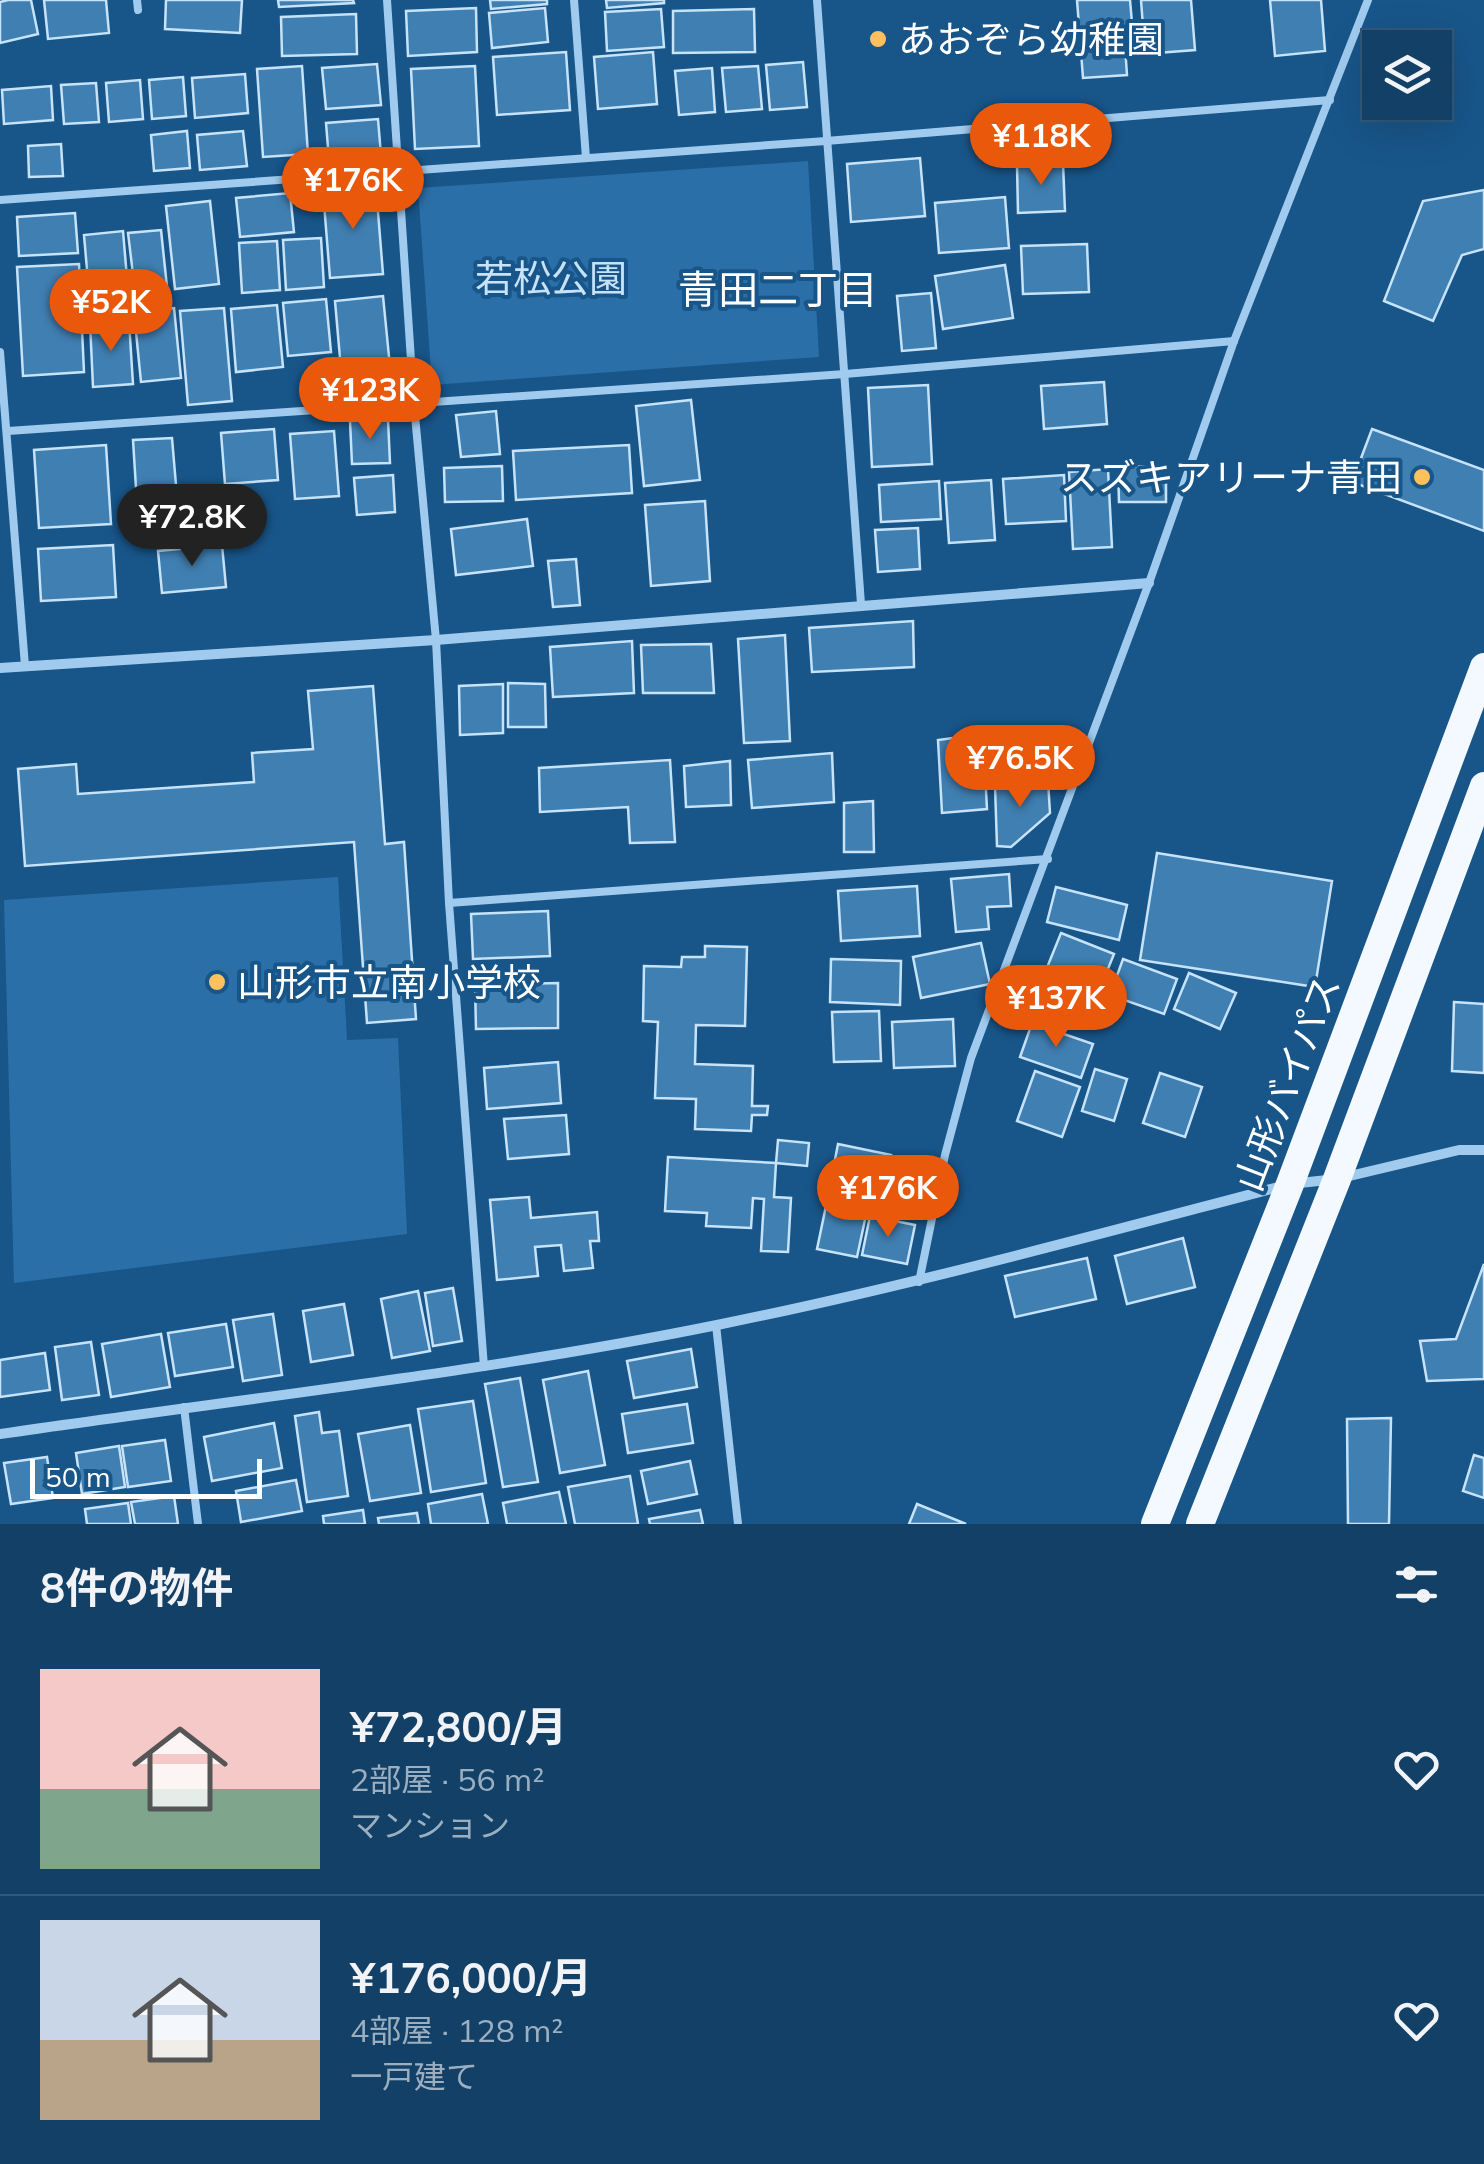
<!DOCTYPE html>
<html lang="ja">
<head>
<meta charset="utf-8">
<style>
	body { margin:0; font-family:Mulish,"Noto Sans JP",sans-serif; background:#1f4b70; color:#f1f3f6; height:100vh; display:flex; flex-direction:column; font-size:38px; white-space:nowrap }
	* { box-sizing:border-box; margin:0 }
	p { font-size:32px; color:#9cafc0 }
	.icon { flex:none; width:55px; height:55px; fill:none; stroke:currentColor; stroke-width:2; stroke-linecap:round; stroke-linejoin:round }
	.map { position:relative; height:1524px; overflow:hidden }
	.panel { display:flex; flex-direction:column; background:#124067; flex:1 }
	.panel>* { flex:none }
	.controls { position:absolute; left:1362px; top:30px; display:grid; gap:20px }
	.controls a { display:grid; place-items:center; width:90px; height:90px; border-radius:0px; background:#124067; box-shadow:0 10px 40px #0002,0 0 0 2px #31597b; font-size:50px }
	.scale { position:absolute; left:30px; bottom:25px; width:232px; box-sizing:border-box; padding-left:10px; border:5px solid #fff; border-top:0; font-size:28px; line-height:35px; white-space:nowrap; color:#fff; -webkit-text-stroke:8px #185589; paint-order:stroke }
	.price { position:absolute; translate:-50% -85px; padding:0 22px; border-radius:35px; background:#ea580c; color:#fff; font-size:32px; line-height:65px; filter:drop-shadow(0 2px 5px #0008) }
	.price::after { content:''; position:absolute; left:50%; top:60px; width:30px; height:22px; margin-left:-15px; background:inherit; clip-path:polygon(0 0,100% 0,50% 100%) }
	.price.current { background:#222; color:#fff }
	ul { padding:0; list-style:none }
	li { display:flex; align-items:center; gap:30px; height:250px; padding:0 40px }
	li+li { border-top:2px solid #31597b }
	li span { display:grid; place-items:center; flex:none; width:280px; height:200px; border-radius:0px; color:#555 }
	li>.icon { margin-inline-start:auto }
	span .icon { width:120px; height:120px; fill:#fffc; stroke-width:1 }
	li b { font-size:42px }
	h2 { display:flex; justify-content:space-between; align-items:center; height:120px; padding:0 40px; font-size:42px }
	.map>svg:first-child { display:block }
	.green { fill:#2b6fa8 }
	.building { fill:#407fb2; stroke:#c6e3fa; stroke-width:2.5 }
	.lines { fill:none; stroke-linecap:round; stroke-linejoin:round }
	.service { stroke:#a1cbee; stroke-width:8 }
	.minor { stroke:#a1cbee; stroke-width:10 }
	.trunk { stroke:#f3f9ff; stroke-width:28 }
	.poi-dot { fill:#ffc05d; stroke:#185589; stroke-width:4 }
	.labels { text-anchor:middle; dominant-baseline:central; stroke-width:8; stroke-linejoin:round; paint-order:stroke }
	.poi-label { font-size:38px; fill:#fff; stroke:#185589; text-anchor:start }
	.park-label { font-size:38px; fill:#c6e3fa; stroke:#185589 }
	.street-label { font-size:38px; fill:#fff; stroke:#185589 }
	.neighbourhood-label { font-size:40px; fill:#fff; stroke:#185589 }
</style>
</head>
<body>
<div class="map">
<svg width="1484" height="1524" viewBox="0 0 1484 1524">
	<rect width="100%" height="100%" fill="#185589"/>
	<g class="green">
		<polygon points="808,161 819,357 432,385 418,188"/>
		<polygon points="338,877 347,1040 398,1038 407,1234 14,1283 4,900"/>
	</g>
	<g class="building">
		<polygon points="8,0 31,0 38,34 0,43 0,2"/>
		<polygon points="44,0 106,0 109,33 48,39"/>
		<polygon points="166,0 242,0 240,33 165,29"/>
		<polygon points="278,0 353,0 354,3 279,7"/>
		<polygon points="490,0 547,0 547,4 491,9"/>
		<polygon points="606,0 664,0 664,3 607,8"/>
		<polygon points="1077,0 1130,0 1134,46 1125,46 1127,75 1083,78"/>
		<polygon points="1141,0 1191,0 1195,50 1145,54"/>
		<polygon points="1270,0 1321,0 1325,51 1275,56"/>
		<polygon points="476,8 477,52 408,56 406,11"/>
		<polygon points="545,8 548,42 492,48 489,13"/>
		<polygon points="661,9 664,47 607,51 605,12"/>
		<polygon points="754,9 755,52 673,53 673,11"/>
		<polygon points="356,14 357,54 282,56 281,17"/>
		<polygon points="566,52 570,110 497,115 493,57"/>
		<polygon points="653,52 657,104 598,109 594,57"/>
		<polygon points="803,62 807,107 770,110 766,65"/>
		<polygon points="377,64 381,105 326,109 322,68"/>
		<polygon points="302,66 308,154 263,157 257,69"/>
		<polygon points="475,66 479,146 415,149 411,69"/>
		<polygon points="758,66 762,109 726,112 722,68"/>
		<polygon points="712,68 715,112 679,115 675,71"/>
		<polygon points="245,74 248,113 195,118 192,78"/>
		<polygon points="183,77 186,116 152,119 149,80"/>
		<polygon points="140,80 143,119 109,122 106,83"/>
		<polygon points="96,83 99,122 64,124 61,85"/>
		<polygon points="51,86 53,120 4,124 2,90"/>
		<polygon points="378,119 381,155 329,160 326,123"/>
		<polygon points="187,131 190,168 154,171 151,135"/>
		<polygon points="243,131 247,166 200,170 197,135"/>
		<polygon points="61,144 63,176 29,177 28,146"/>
		<polygon points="920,158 925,216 851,222 847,164"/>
		<polygon points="1063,163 1065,211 1018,213 1017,165"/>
		<polygon points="376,187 383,274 330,278 323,191"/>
		<polygon points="1484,190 1484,249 1462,255 1433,321 1384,301 1423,201"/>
		<polygon points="290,193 294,232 240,237 236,198"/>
		<polygon points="1005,197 1009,248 939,253 935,203"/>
		<polygon points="210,201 219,284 175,289 166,206"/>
		<polygon points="75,213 78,253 19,256 17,217"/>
		<polygon points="161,230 167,287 135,291 128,233"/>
		<polygon points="123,231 128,290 89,293 84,235"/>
		<polygon points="321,238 324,287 286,290 283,240"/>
		<polygon points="277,241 280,290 242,293 239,243"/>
		<polygon points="1087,244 1089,292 1023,294 1021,246"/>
		<polygon points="79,264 84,372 23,376 17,267"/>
		<polygon points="1005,265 1013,318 943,329 935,276"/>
		<polygon points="931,293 936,348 902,351 897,296"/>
		<polygon points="383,296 391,377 342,381 335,301"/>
		<polygon points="326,299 331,352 288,356 283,303"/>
		<polygon points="277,305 283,367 236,372 231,309"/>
		<polygon points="174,308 181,378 141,382 134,312"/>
		<polygon points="224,308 232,401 188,405 180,311"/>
		<polygon points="129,321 133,384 93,387 90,323"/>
		<polygon points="1104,382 1107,424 1044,429 1041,386"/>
		<polygon points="928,385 932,464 872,467 868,388"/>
		<polygon points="691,400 700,480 644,486 636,406"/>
		<polygon points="496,411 500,454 461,457 456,415"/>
		<polygon points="388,419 390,463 352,464 350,421"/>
		<polygon points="274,429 278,480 225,484 221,433"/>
		<polygon points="1372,429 1484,470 1484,531 1352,482"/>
		<polygon points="334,431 339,496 295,499 290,434"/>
		<polygon points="172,438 176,485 136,488 133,440"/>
		<polygon points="106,445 111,524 39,528 34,450"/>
		<polygon points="629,445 632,493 516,500 513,451"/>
		<polygon points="502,466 503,501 445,502 444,468"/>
		<polygon points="1166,466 1166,502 1119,502 1118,467"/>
		<polygon points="1108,469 1112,547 1073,549 1069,472"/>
		<polygon points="393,475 395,512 357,515 354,478"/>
		<polygon points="1064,475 1066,521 1006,524 1003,479"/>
		<polygon points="991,480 995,540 949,543 945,483"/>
		<polygon points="939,481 941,519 881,522 879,485"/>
		<polygon points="220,487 224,535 184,538 181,490"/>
		<polygon points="176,491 180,539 140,541 137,493"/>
		<polygon points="705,501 710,581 651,586 645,505"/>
		<polygon points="527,519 533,566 456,575 451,529"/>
		<polygon points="918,528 920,569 878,572 875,530"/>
		<polygon points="113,545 116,597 41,601 38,549"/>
		<polygon points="222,545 226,587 162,593 158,551"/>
		<polygon points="576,559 580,605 553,607 548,561"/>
		<polygon points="913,621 914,667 812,672 809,628"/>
		<polygon points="785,635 790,741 744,743 738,639"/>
		<polygon points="632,641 634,693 553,697 550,647"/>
		<polygon points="711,644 714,693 643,693 641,645"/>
		<polygon points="508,683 545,684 546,727 508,727"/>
		<polygon points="503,684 503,733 460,735 459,686"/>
		<polygon points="373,686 385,844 404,842 416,1019 367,1023 354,842 25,866 18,769 76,764 78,794 254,782 252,753 313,749 308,691"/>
		<polygon points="1055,729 1058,773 992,778 991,734"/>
		<polygon points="983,734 987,809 942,813 938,740"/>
		<polygon points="832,753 834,802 752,808 748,760"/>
		<polygon points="670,760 675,842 630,843 628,807 540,812 539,768"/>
		<polygon points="730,761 731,805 686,807 684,766"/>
		<polygon points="1048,781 1050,813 1011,847 997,846 995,786"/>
		<polygon points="873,801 874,852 844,852 844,803"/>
		<polygon points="1157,853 1332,881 1315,987 1140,960"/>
		<polygon points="1009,874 1011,906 987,907 989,929 956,932 951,879"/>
		<polygon points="917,886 920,936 841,941 838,891"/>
		<polygon points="1056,887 1127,905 1119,940 1047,922"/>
		<polygon points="548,911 550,956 473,959 471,914"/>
		<polygon points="1061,933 1114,954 1097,996 1044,975"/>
		<polygon points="981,943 990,984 921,998 913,957"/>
		<polygon points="705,946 747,947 745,1026 696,1025 695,1064 753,1066 752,1106 768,1106 767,1115 752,1115 751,1131 695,1129 696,1099 655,1098 658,1022 643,1021 644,966 681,967 682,957 705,957"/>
		<polygon points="831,959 901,961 900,1005 830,1002"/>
		<polygon points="1123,959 1177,979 1164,1014 1110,995"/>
		<polygon points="1189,973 1236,993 1220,1029 1174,1009"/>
		<polygon points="558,983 558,1028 476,1029 475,985"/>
		<polygon points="1454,1002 1484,1004 1484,1073 1452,1071"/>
		<polygon points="879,1011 881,1061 834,1062 832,1012"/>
		<polygon points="953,1019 955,1066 894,1068 892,1022"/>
		<polygon points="1032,1023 1093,1044 1081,1078 1020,1057"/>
		<polygon points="558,1062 561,1103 487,1109 484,1068"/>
		<polygon points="1095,1069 1127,1079 1114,1121 1082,1111"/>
		<polygon points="1035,1071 1080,1087 1062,1137 1017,1121"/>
		<polygon points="1160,1073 1202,1087 1185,1137 1143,1123"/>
		<polygon points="566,1115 569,1154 508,1159 504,1119"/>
		<polygon points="778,1140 809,1143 807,1166 776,1163"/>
		<polygon points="838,1144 891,1155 883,1191 831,1180"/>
		<polygon points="668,1157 776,1163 774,1197 791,1198 788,1252 761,1251 764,1199 753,1198 751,1228 706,1226 707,1213 665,1211"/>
		<polygon points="529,1197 531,1218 597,1212 599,1241 590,1241 593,1268 564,1271 561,1245 535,1247 538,1276 497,1280 490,1200"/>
		<polygon points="826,1206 866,1215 857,1257 817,1249"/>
		<polygon points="870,1216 915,1225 907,1264 862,1255"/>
		<polygon points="1183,1238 1195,1287 1127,1304 1115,1256"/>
		<polygon points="1087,1258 1096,1299 1015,1317 1005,1276"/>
		<polygon points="1484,1264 1484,1379 1427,1381 1420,1341 1456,1339"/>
		<polygon points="453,1288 462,1341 433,1346 425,1293"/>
		<polygon points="418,1291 430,1351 392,1358 381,1299"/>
		<polygon points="344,1304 353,1355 311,1362 303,1311"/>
		<polygon points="273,1314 282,1375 243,1381 233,1320"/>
		<polygon points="226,1324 233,1367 175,1376 168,1333"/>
		<polygon points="161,1334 170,1387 111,1397 102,1344"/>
		<polygon points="91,1342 99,1395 62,1400 55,1347"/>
		<polygon points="691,1349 697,1387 634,1398 627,1361"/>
		<polygon points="45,1353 50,1390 0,1397 0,1360"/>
		<polygon points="588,1371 605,1465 560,1473 543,1380"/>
		<polygon points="520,1378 538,1482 503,1487 485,1384"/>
		<polygon points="473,1401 486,1483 431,1492 418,1409"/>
		<polygon points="687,1404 693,1443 628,1453 622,1414"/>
		<polygon points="319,1412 322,1433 339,1431 348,1496 307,1502 295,1416"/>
		<polygon points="1391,1418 1389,1524 1348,1524 1347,1419"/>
		<polygon points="274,1423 282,1468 212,1481 204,1437"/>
		<polygon points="410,1425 421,1493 370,1501 358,1434"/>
		<polygon points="165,1440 171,1481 128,1487 122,1446"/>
		<polygon points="119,1446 125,1487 82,1494 76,1453"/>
		<polygon points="1474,1455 1484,1458 1484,1498 1463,1491"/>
		<polygon points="47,1457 53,1498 11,1504 4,1463"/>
		<polygon points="690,1461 697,1494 648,1504 641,1471"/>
		<polygon points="630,1476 638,1524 575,1524 568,1487"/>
		<polygon points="296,1480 302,1511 241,1522 236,1491"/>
		<polygon points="559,1492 566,1524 507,1524 503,1503"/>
		<polygon points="482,1494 488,1524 431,1524 428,1504"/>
		<polygon points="174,1496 178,1524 135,1524 131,1502"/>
		<polygon points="128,1503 131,1524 87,1524 85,1509"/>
		<polygon points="917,1504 966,1524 909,1524"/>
		<polygon points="363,1510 365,1524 324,1524 323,1516"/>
		<polygon points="700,1510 703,1524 650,1524 649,1519"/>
		<polygon points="417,1513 419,1524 379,1524 378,1518"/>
	</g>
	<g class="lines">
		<g class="service">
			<polyline points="137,0 138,10"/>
			<polyline points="387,0 414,405 436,640 449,903 484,1367"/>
			<polyline points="574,0 586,158"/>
			<polyline points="817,0 861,604"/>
			<polyline points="0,200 826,141 1330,100"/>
			<polyline points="0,352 25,666"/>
			<polyline points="8,431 845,374 1234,341"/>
			<polyline points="449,903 1048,859"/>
			<polyline points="919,1282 945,1155 971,1058 1149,583 1234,341 1368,0"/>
			<polyline points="716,1325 738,1524"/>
			<polyline points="184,1407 198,1524"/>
		</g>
		<g class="minor">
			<polyline points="0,668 436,640 1149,583"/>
			<path d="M0 1434C239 1399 480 1373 717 1325 910 1286 1099 1234 1290 1184L1337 1179 1459 1150H1484"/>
		</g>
		<g class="trunk">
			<polyline points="1155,1524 1290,1184 1484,667"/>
			<polyline points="1200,1524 1337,1179 1484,786"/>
		</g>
	</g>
	<g class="poi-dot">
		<circle cx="878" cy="39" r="10"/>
		<circle cx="1422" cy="477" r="10"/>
		<circle cx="217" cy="982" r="10"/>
	</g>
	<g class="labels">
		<g class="poi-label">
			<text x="898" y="39">あおぞら幼稚園</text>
			<text x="1402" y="477" text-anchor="end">スズキアリーナ青田</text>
			<text x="237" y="982">山形市立南小学校</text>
		</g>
		<g class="park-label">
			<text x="551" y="278">若松公園</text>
		</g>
		<g class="street-label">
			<text transform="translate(1287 1083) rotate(-69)">山形バイパス</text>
		</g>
		<g class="neighbourhood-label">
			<text x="778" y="289">青田二丁目</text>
		</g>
	</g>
</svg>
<div class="controls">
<a><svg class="icon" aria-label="layers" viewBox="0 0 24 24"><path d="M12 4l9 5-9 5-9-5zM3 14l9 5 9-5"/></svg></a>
</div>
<div class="scale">50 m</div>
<b class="price" style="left:1041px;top:188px">¥118K</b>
<b class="price" style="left:353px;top:232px">¥176K</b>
<b class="price" style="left:111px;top:354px">¥52K</b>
<b class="price" style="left:370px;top:442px">¥123K</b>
<b class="price current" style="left:192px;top:569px">¥72.8K</b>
<b class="price" style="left:1020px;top:810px">¥76.5K</b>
<b class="price" style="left:1056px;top:1050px">¥137K</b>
<b class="price" style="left:888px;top:1240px">¥176K</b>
</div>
<section class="panel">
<h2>8件の物件<svg class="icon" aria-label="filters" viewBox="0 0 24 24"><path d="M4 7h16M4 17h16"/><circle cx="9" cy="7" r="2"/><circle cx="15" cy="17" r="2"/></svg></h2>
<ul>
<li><span style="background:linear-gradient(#f6c9c9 60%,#7fa58c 0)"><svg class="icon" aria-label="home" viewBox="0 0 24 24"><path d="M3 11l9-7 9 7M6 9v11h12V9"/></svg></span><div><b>¥72,800/月</b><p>2部屋 · 56 m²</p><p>マンション</p></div><svg class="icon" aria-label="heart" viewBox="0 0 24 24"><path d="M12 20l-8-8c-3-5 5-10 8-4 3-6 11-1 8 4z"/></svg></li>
<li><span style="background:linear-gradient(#c9d6e8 60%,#b9a48a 0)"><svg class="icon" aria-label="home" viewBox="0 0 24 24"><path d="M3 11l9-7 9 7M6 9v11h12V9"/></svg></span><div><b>¥176,000/月</b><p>4部屋 · 128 m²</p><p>一戸建て</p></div><svg class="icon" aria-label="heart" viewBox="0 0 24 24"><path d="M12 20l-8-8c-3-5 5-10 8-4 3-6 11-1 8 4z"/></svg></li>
</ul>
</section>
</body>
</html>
